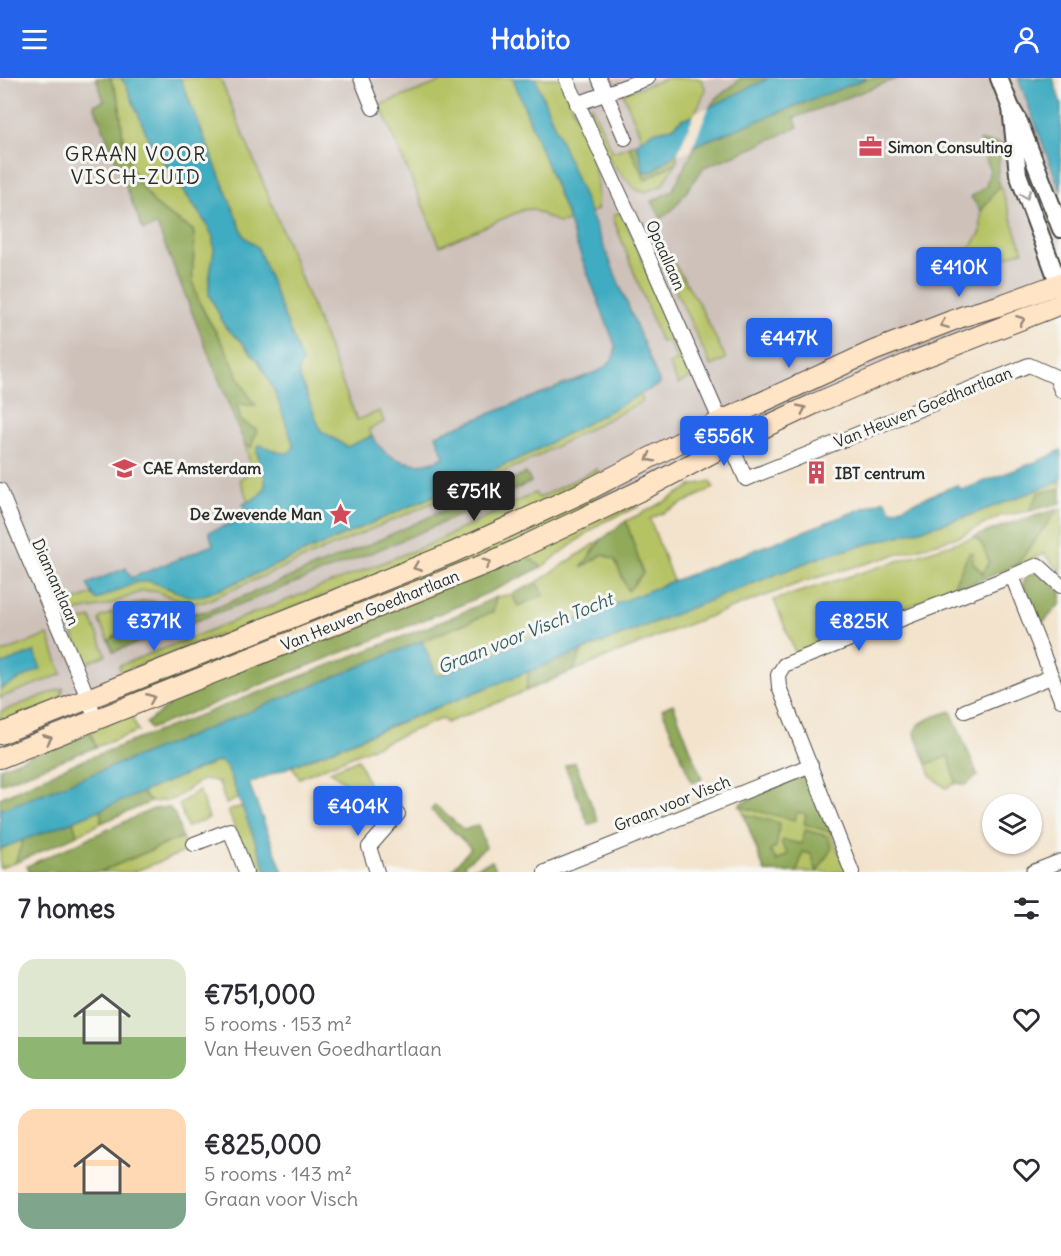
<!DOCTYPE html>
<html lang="en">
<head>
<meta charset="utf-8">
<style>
	body { margin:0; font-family:Delius,sans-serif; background:#f2f2f3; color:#2b2b33; height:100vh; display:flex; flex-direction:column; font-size:22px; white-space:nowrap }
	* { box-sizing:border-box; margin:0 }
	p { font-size:20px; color:#7c7c81 }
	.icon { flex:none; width:33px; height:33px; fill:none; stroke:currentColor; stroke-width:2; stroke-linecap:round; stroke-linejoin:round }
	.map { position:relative; height:794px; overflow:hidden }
	.drawer { display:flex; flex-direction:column; background:#fff; flex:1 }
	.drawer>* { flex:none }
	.buttons { position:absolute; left:982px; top:716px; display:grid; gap:12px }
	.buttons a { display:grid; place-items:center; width:60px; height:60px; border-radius:50%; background:#fff; box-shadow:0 2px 4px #0004; font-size:30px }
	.price { position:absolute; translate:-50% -51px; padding:0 14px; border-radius:6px; background:#2563eb; color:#fff; font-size:20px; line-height:39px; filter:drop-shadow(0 2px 3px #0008) }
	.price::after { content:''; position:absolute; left:50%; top:36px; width:18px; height:14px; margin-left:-9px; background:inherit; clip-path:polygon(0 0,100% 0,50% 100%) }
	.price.on { background:#222; color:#fff }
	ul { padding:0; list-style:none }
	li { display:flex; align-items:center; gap:18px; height:150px; padding:0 18px }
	li span { display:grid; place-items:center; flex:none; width:168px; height:120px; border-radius:18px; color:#555 }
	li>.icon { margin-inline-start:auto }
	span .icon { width:72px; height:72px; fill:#fffc; stroke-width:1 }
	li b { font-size:26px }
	h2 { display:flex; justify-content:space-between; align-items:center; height:72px; padding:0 18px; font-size:26px }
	header { display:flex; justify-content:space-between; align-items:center; height:78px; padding:0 18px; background:#2563eb; color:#fff; font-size:27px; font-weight:800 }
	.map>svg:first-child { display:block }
	.industrial { fill:#cec1ba }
	.green { fill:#b6c365; stroke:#707748; stroke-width:1.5 }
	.forest { fill:#90a95a; stroke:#5e6a42; stroke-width:1.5 }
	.water { fill:#41acc1; stroke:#366c76; stroke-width:1.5 }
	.pier { fill:#f3e3cc }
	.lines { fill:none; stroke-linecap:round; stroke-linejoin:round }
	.minor-casing { stroke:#494743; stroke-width:16 }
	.tertiary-casing { stroke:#494743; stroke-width:20 }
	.secondary-casing { stroke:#494743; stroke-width:22 }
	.minor { stroke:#fff; stroke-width:14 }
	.tertiary { stroke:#fff; stroke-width:16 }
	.secondary { stroke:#ffe4c6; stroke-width:20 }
	.oneway { stroke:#a0a0a0 }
	.oneway2 { stroke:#958878 }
	.labels { text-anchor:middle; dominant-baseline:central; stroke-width:6; stroke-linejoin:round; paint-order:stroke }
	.poi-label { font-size:16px; font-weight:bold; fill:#2b2b2b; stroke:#f6f6f2; text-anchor:start }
	.street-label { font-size:16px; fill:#2b2b2b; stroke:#f6f6f2 }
	.water-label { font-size:18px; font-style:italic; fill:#345f67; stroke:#f6f6f2 }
	.quarter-label { font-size:20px; letter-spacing:1.5px; fill:#2b2b2b; stroke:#f6f6f2 }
</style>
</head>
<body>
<header><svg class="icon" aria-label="menu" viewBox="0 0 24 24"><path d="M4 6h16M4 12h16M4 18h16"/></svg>Habito<svg class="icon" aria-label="person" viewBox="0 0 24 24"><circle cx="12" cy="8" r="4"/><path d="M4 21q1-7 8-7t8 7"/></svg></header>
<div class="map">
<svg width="1061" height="794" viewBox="0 0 1061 794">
	<rect width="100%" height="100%" fill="#f6f6f2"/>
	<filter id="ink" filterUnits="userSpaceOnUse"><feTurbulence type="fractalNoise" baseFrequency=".0167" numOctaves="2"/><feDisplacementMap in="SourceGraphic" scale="12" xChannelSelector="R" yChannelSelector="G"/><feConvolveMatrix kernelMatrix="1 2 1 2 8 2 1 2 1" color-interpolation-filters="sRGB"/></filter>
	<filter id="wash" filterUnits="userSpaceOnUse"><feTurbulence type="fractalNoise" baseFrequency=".008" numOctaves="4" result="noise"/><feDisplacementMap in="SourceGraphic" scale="24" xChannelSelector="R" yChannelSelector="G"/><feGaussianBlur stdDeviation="1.35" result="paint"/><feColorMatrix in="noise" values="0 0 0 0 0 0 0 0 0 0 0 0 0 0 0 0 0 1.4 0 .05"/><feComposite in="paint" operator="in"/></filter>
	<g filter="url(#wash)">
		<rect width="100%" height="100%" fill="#f3e3cc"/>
		<polygon class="industrial" points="0,0 1031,0 1061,76 1061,219 562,443 0,666"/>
		<g class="green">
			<path d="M110 0H121L126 7 150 64 206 145 213 159 214 172 209 203V216L226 250 240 262 259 284 275 314 294 368C290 381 278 374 268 370L257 375C265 397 274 412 248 424L240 401C255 393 249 381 245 367L251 369 241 343 237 326 255 327C243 312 236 292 227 274 216 251 197 228 193 203 190 185 198 169 193 152L167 136 155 126 135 99 124 71 119 22Z"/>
			<polygon points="180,0 220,0 267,114 357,342 380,333 384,344 369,351 372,358 347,369 321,353 299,298 299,288 250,164 244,158"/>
			<polygon points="451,0 513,0 569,143 559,145 532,131 523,132 440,168 380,27"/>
			<path d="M535 0H560C578 44 602 83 597 132L590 135Z"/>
			<polygon points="668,0 698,0 701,1 706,12 694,37 682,41 674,48 667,51 652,54 642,61 623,15"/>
			<polygon points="591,27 613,74 629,68 645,102 677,84 662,108 645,114 636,112 614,88 585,35"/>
			<polygon points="1000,107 1023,173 936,201 926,178 929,176 948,180 965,175 974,165 981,154 981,133"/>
			<path d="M620 134 622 135C646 190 668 245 690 300L678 306 669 286 677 283 668 262 661 264 613 140 614 137Z"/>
			<polygon points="661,164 699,226 726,281 711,288 655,168"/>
			<polygon points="640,316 643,323 524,385 204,524 187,525 154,513 143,513 105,528 72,534 61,521 45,491 55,486 71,524 93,516 96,522 137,504 150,503 175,513 201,518 223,510 525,378"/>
			<polygon points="689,367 692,370 595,420 572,439 488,479 131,621 128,611"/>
			<polygon points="597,391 601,398 493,452 225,556 209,560 121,594 119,588 430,466 535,415 539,420"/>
			<polygon points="710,403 714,410 650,441 673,503 437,598 422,563 493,534 496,519 512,516 518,528 543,517 537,504 602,461 583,489 603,476 615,482 628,512 643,495 626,443 666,423 691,408"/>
			<polygon points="1061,403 1061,411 1039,414 1029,433 1000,438 961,458 805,503 681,549 573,593 582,573 823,478 902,457 965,439"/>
			<polygon points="640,428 601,445 542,489 524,477 613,432"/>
			<polygon points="1058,431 1061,431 1061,494 1044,476 1016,488"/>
			<path d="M974 459C983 464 985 475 990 484L987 486 984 496 973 485 969 475 955 504 961 510 906 529 861 547 865 536 855 530 845 539 831 563 796 577 774 522Z"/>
			<polygon points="151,523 183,534 195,535 169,545 147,540 129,547 109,563 99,543 101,539 141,524"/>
			<polygon points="91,540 106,577 84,586 70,547"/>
			<polygon points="48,557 62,596 0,620 0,611 4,610 34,574 0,587 0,575"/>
			<polygon points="529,593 526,613 446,645 443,640 299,700 292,688"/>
			<polygon points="63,610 62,617 56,624 0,649 0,634"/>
			<polygon points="130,634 138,653 96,669 90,654"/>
			<polygon points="949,678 956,705 946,710 931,698 927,686"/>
			<polygon points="358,681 376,725 372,726 330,693"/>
			<path d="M220 683 227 689 239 720 226 726 219 705C201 694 190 712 175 720 168 724 158 723 151 724L141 714 213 685Z"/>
			<polygon points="802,696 849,794 765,794 740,726"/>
			<polygon points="199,712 209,740 187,749 179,726"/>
			<polygon points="242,728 267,794 252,794 228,733"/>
			<polygon points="101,731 101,745 77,757 73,743"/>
			<polygon points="182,759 187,773 133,794 100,794"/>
			<polygon points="23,762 15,785 0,790 0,771"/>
		</g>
		<g class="forest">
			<path d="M96 0H110L119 22 124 71 135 99 155 126 167 136 193 152C198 169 190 186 193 203 196 226 214 250 225 270 235 289 242 311 256 328L237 326 241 343 257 352 251 369 245 367 157 147 143 152 94 27 104 23Z"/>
			<path d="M740 0H769L710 30C714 17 732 12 740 0Z"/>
			<polygon points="867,0 898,0 794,40 798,49 750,71 704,89 681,121 671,133 661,140 652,123 672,113 696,67"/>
			<polygon points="979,63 1002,66 997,97 1000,107 981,133 971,119 986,108 990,92"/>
			<polygon points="637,65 644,94 653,93 677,74 677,84 645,102 629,68"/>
			<path d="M526 395 531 404C395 470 253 521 113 574L109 563 129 547 147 540 169 545 195 535 208 533 370 466Z"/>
			<polygon points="1061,411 1061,425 1029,433 1039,414"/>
			<path d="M1058 431 1016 488 961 510 955 505 969 475H973V485L983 496 989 484C986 475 983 464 974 459L1008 446Z"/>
			<polygon points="626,443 643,495 628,513 615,482 603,476 581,490 602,461"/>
			<polygon points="524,477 542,489 503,508 461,527 150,651 146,645 167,629 171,619"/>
			<polygon points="1035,495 1039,495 1061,514 1061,525 1039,549 1023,506 1027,497"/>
			<polygon points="537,504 544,517 518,528 512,516"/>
			<polygon points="496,519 493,534 190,658 0,732 0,720 71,687 448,541"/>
			<polygon points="855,529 866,536 861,547 831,563 827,553 838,535 845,539"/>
			<polygon points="582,573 573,593 526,613 529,593"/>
			<polygon points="673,626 702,701 692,705 662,631"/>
			<path d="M951 633 978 698 965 707 956 705 949 678 927 686C924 678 915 662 915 654 915 643 942 636 951 633Z"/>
			<polygon points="90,654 96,669 0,706 0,690"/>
			<polygon points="575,684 598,743 589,747 565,688"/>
			<polygon points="802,696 806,696 810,699 833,755 804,746 806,736 797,734 795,742 740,729 740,726"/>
			<polygon points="141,714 151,724 101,745 101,731"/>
			<polygon points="435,727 464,752 478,747 486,769 465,786 467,793 492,783 497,794 450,794 471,770 431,732"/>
			<polygon points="169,729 175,737 182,759 100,794 29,794 27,788 153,731"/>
			<polygon points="744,736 780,745 776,769 770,773 777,783 788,776 781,765 783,762 802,766 805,752 827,758 832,770 817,794 811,776 803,774 797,794 765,794"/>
			<polygon points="73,743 77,757 15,785 23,762"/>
		</g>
		<g class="water">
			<path d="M121 0H180L244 158 258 170 302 284 298 292 299 298 321 353 347 369 372 358C387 384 418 393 444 379L436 357 601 292C610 285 617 279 615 267L573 157 569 143 513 0H535L660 306 525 378 223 510 201 518H188L150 503 137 504 96 522 87 506 126 490 131 500 213 467 209 454 248 439 243 426C282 410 259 398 257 370L260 367C271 370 288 383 294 368L275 314 259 284 240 262 226 250 209 216V203L214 172 213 159 206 145 150 64 126 7Z"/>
			<polygon points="769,0 867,0 677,74 653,93 644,94 637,65 652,54 667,51 674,48 682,41 694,37"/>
			<polygon points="1018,0 1053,0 1061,26 1061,114"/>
			<polygon points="1061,372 1061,403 965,439 902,457 823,478 430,632 252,704 250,706 250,708 283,794 267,794 227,689 220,683 213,685 73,743 0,771 0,732 190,658 422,563 437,598 673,503 885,422 892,433 957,407 962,412 1046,380"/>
			<polygon points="34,574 41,591 0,611 0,587"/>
		</g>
		<polygon class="pier" points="709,29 691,72 677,77 695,34"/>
	</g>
	<g filter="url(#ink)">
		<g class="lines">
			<defs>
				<g id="minor">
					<polyline points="361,0 373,30"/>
					<polyline points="566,0 641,162 746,401 1029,287 1056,299 1061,312"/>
					<polyline points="599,0 625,60"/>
					<polyline points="577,26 648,0"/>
					<path d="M0 412C30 490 68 564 96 642"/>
					<polyline points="1012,498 1038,487 1061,508"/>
					<polyline points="965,633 1051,599"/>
					<polyline points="194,766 230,752 246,794"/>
					<polyline points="377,794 369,769 398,736"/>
					<polyline points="545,794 811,687"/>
					<polyline points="852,794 779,609 778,597 784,587 1012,498 1061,622"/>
					<polyline points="1033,794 1061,783"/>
				</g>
				<g id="tertiary">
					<polyline points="999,0 1011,30 1019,44 1061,151"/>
					<polyline points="1011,30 1018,96 1061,212"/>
				</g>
				<g id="secondary">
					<polyline points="0,656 313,531 454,474 584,414 721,343 873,273 964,238 998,228 1061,205"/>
					<polyline points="0,680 493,483 650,408 731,365 814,326 907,286 1061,226"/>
				</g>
			</defs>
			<use href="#minor" class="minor-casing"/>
			<use href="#tertiary" class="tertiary-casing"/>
			<use href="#secondary" class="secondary-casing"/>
			<use href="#minor" class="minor"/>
			<use href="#tertiary" class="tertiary"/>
			<use href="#secondary" class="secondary"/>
		</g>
		<defs><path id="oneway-chevron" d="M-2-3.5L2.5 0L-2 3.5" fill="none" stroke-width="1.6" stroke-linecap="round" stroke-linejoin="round" transform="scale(1.5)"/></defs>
		<use class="oneway" href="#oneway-chevron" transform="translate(1026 117) rotate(70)"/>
		<g class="oneway2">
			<use href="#oneway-chevron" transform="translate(1021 242) rotate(-21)"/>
			<use href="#oneway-chevron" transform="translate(944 246) rotate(159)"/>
			<use href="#oneway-chevron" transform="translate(802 331) rotate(-25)"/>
			<use href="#oneway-chevron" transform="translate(650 380) rotate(152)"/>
			<use href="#oneway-chevron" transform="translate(487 485) rotate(-23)"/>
			<use href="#oneway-chevron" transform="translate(417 489) rotate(158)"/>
			<use href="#oneway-chevron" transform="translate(151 620) rotate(-22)"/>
			<use href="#oneway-chevron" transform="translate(48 661) rotate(-22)"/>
		</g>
	</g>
	<defs>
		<symbol id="office-bare" viewBox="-9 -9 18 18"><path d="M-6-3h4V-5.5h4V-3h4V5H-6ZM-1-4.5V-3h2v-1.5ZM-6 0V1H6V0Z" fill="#d1495b" stroke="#f6f6f2" stroke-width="2.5" paint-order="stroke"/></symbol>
		<symbol id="school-bare" viewBox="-9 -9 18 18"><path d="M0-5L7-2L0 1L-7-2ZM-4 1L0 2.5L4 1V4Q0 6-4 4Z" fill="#d1495b" stroke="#f6f6f2" stroke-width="2.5" paint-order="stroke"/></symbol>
		<symbol id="building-bare" viewBox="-9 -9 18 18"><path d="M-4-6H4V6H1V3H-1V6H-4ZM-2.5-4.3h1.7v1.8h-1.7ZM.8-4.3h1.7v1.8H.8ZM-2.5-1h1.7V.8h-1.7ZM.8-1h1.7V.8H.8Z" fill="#d1495b" stroke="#f6f6f2" stroke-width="2.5" paint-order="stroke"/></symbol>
		<symbol id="sight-bare" viewBox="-9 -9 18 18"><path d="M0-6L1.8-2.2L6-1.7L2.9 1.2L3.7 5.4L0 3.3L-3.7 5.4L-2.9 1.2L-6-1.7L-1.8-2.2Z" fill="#d1495b" stroke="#f6f6f2" stroke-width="2.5" paint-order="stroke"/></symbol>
	</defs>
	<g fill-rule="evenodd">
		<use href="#office-bare" x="854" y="52" width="33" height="33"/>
		<use href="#school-bare" x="108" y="374" width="33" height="33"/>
		<use href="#building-bare" x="800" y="378" width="33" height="33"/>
		<use href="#sight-bare" x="324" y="420" width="33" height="33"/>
	</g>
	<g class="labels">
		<g class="poi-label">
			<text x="888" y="69">Simon Consulting</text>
			<text x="143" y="390">CAE Amsterdam</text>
			<text x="835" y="395">IBT centrum</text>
			<text x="322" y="436" text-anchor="end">De Zwevende Man</text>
		</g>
		<g class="street-label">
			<text transform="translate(666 177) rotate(66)">Opaallaan</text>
			<text transform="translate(923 329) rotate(-22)">Van Heuven Goedhartlaan</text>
			<text transform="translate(56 504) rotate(66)">Diamantlaan</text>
			<text transform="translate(370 532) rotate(-22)">Van Heuven Goedhartlaan</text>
			<text transform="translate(672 725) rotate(-22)">Graan voor Visch</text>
		</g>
		<g class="water-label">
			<text transform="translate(525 555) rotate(-22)">Graan voor Visch Tocht</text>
		</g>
		<g class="quarter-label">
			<text x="136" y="75">GRAAN VOOR<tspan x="136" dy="23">VISCH-ZUID</tspan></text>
		</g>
	</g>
</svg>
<div class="buttons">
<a><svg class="icon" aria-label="layers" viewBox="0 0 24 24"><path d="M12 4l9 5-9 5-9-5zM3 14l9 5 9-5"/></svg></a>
</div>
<b class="price" style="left:959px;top:220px">€410K</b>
<b class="price" style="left:789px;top:291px">€447K</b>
<b class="price" style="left:724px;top:389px">€556K</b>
<b class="price on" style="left:474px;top:444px">€751K</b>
<b class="price" style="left:154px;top:574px">€371K</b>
<b class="price" style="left:859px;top:574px">€825K</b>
<b class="price" style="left:358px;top:759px">€404K</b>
</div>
<section class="drawer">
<h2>7 homes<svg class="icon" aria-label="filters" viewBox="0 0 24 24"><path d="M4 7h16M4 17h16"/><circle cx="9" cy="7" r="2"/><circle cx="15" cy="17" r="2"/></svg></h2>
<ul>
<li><span style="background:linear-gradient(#dfe7d0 65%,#8fb573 0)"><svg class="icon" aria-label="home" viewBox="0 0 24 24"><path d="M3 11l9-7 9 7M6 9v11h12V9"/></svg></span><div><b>€751,000</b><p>5 rooms · 153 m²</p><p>Van Heuven Goedhartlaan</p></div><svg class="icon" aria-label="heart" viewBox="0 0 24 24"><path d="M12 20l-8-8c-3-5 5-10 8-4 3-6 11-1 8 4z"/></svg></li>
<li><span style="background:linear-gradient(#ffd9b3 70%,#7fa58c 0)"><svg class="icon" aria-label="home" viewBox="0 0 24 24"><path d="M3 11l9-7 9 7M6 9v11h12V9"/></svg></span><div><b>€825,000</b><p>5 rooms · 143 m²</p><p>Graan voor Visch</p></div><svg class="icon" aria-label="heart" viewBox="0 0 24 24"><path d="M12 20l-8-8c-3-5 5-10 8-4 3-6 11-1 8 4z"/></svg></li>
</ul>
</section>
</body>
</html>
